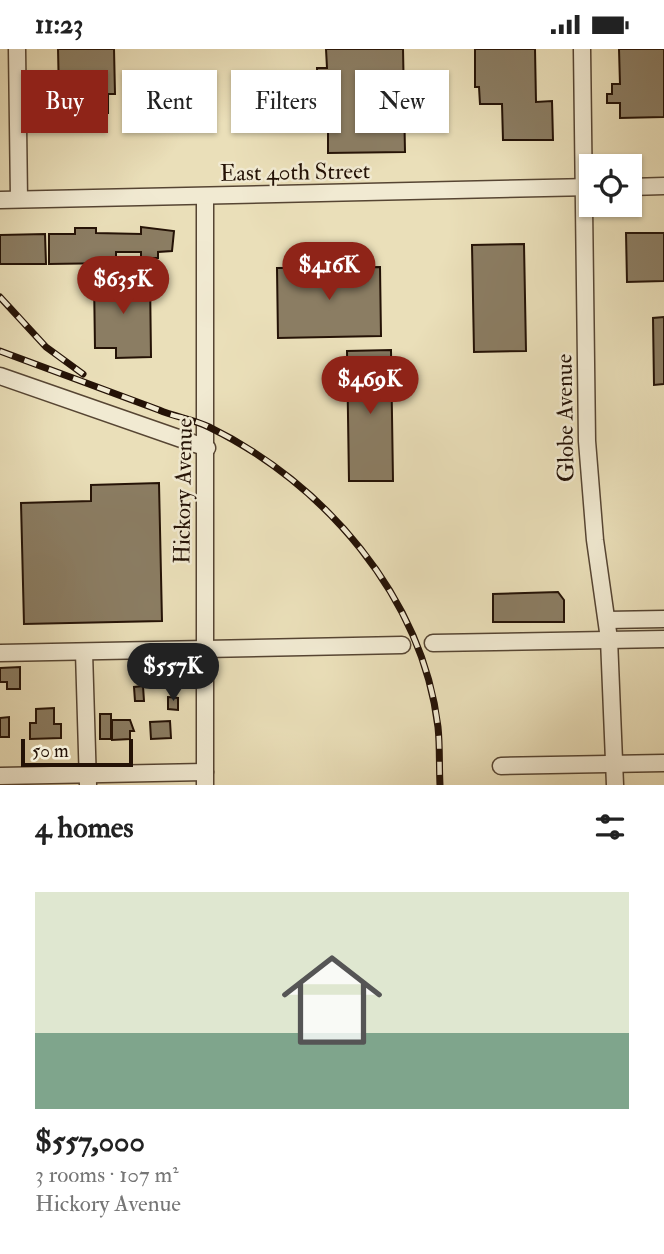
<!DOCTYPE html>
<html lang="en">
<head>
<meta charset="utf-8">
<style>
	body { margin:0; font-family:"IM FELL Double Pica",serif; background:#f2f2f2; color:#222; height:100vh; display:flex; flex-direction:column; font-size:26px; white-space:nowrap }
	* { box-sizing:border-box; margin:0 }
	p { font-size:23px; color:#767676 }
	.icon { flex:none; width:38px; height:38px; fill:none; stroke:currentColor; stroke-width:2; stroke-linecap:round; stroke-linejoin:round }
	.map { position:relative; height:736px; overflow:hidden }
	.sheet { display:flex; flex-direction:column; background:#fff; flex:1 }
	.sheet>* { flex:none }
	.guide { position:absolute; left:21px; top:21px; width:623px; height:63px; display:flex; gap:14px }
	.controls { position:absolute; left:579px; top:105px; display:grid; gap:14px }
	.controls a { display:grid; place-items:center; width:63px; height:63px; border-radius:0px; background:#fff; box-shadow:0 2px 5px #0004; font-size:35px }
	.scale { position:absolute; left:21px; bottom:18px; width:112px; box-sizing:border-box; padding-left:7px; border:4px solid #241206; border-top:0; font-size:19px; line-height:24px; white-space:nowrap; color:#241206; -webkit-text-stroke:5px #f1ead2; paint-order:stroke }
	.price { position:absolute; translate:-50% -60px; padding:0 16px; border-radius:24px; background:#8f2418; color:#fff; font-size:23px; line-height:46px; filter:drop-shadow(0 2px 4px #0008) }
	.price::after { content:''; position:absolute; left:50%; top:42px; width:21px; height:16px; margin-left:-10px; background:inherit; clip-path:polygon(0 0,100% 0,50% 100%) }
	.price.on { background:#222; color:#fff }
	ul { padding:0; list-style:none }
	li { display:grid; align-content:center; gap:14px; height:371px; padding:0 35px }
	li span { display:grid; place-items:center; height:217px; border-radius:0px; color:#555 }
	li>.icon { margin-inline-start:auto }
	span .icon { width:126px; height:126px; fill:#fffc; stroke-width:1 }
	li b { font-size:30px }
	h2 { display:flex; justify-content:space-between; align-items:center; height:84px; padding:0 35px; font-size:30px }
	.tag { padding:0 24px; border-radius:0px; background:#fff; box-shadow:0 2px 5px #0004; font-size:24px; line-height:63px }
	.tag.on { background:#8f2418; color:#fff }
	.status { display:flex; justify-content:space-between; align-items:center; height:49px; padding:0 35px; background:#fff; direction:ltr }
	.status svg { height:19px; fill:currentColor }
	.map>svg:first-child { display:block }
	.building { fill:#8b7d63; stroke:#241206; stroke-width:2 }
	.lines { fill:none; stroke-linecap:round; stroke-linejoin:round }
	.minor-casing { stroke:#564533; stroke-width:19 }
	.minor { stroke:#f1ead2; stroke-width:16 }
	.rail-casing { stroke:#241206; stroke-width:7 }
	.rail { stroke:#f1ead2; stroke-width:4.5; stroke-dasharray:13; stroke-linecap:butt }
	.labels { text-anchor:middle; dominant-baseline:central; stroke-width:5; stroke-linejoin:round; paint-order:stroke }
	.street-label { font-size:23px; fill:#241206; stroke:#f1ead2 }
</style>
</head>
<body>
<div class="status"><b>11:23</b><svg viewBox="0 0 49 12"><path d="M0 12V9h3v3zM5 12V6h3v6zM10 12V3h3v9zM15 12V0h3v12zM26 1h20v11H26zM47 4h2v5h-2z"/></svg></div>
<div class="map">
<svg width="664" height="736" viewBox="0 0 664 736">
	<rect width="100%" height="100%" fill="#eadfb9"/>
	<filter id="stains"><feTurbulence type="fractalNoise" baseFrequency=".00286" numOctaves="4"/><feColorMatrix values="0 0 0 0 .2 0 0 0 0 .09 0 0 0 0 .02 0 0 0 .5 -.17"/></filter>
	<radialGradient id="worn" r=".72"><stop offset=".6" stop-color="#630" stop-opacity="0"/><stop offset="1" stop-color="#630" stop-opacity=".3"/></radialGradient>
	<g class="building">
		<polygon points="58,0 114,0 115,45 108,45 108,64 101,64 101,74 94,74 94,79 87,79 87,74 74,75 74,65 66,65 65,46 59,46"/>
		<polygon points="326,0 403,0 405,103 328,104 328,62 318,62 317,19 327,19"/>
		<polygon points="475,0 535,0 536,53 552,52 553,91 503,91 502,55 480,55 479,38 475,38"/>
		<polygon points="619,0 664,0 664,68 620,69 620,54 607,54 607,45 612,45 612,35 620,35"/>
		<polygon points="141,178 174,182 172,202 158,203 158,209 141,209 141,203 116,203 116,214 49,215 49,185 75,185 75,179 96,179 96,184 141,185"/>
		<polygon points="626,184 664,184 664,232 627,233"/>
		<polygon points="45,185 46,215 0,215 0,186"/>
		<polygon points="524,195 526,302 474,303 472,196"/>
		<polygon points="380,218 381,287 278,289 277,219"/>
		<polygon points="150,229 151,308 116,309 116,299 95,299 94,230"/>
		<polygon points="664,268 664,335 654,336 653,269"/>
		<polygon points="391,301 393,432 349,432 347,302"/>
		<polygon points="159,434 162,572 24,575 21,454 91,452 91,436"/>
		<polygon points="558,543 564,551 564,573 493,573 493,545"/>
		<polygon points="20,618 20,640 7,640 7,633 0,633 0,619"/>
		<polygon points="143,637 144,652 135,652 134,638"/>
		<polygon points="168,648 178,649 178,661 168,660"/>
		<polygon points="54,659 54,675 61,675 61,689 30,690 30,674 36,674 36,660"/>
		<rect x="100" y="665" width="11" height="25"/>
		<polygon points="9,668 9,688 0,688 0,669"/>
		<polygon points="112,671 130,671 134,682 130,682 130,690 112,691"/>
		<polygon points="170,672 171,689 151,690 150,673"/>
	</g>
	<g class="lines">
		<defs>
			<g id="minor">
				<polyline points="17,0 19,150"/>
				<polyline points="582,0 587,392 595,491 609,590 615,736"/>
				<polyline points="630,138 664,137"/>
				<polyline points="205,148 205,736"/>
				<polyline points="0,151 592,138"/>
				<polyline points="0,327 207,399"/>
				<polyline points="607,571 664,570"/>
				<polyline points="433,594 664,590"/>
				<polyline points="84,603 88,736"/>
				<polyline points="0,604 402,596"/>
				<polyline points="501,717 664,714"/>
				<polyline points="0,727 205,723"/>
			</g>
		</defs>
		<use href="#minor" class="minor-casing"/>
		<use href="#minor" class="minor"/>
		<defs>
			<g id="rail">
				<polyline points="0,248 46,298 83,325"/>
				<path d="M0 302C53 322 106 341 159 361 175 368 193 370 209 378 324 434 422 547 438 678 440 697 439 717 440 736"/>
			</g>
		</defs>
		<use href="#rail" class="rail-casing"/>
		<use href="#rail" class="rail"/>
	</g>
	<g class="labels">
		<g class="street-label">
			<text transform="translate(295 123) rotate(-1)">East 40th Street</text>
			<text transform="translate(565 369) rotate(-91)">Globe Avenue</text>
			<text transform="translate(183 442) rotate(-89)">Hickory Avenue</text>
		</g>
	</g>
	<rect width="100%" height="100%" filter="url(#stains)"/>
	<rect width="100%" height="100%" fill="url(#worn)"/>
</svg>
<div class="controls">
<a><svg class="icon" aria-label="locate" viewBox="0 0 24 24"><circle cx="12" cy="12" r="6"/><path d="M12 2v4M12 18v4M2 12h4M18 12h4"/></svg></a>
</div>
<div class="scale">50 m</div>
<b class="price" style="left:329px;top:253px">$416K</b>
<b class="price" style="left:123px;top:267px">$635K</b>
<b class="price" style="left:370px;top:367px">$469K</b>
<b class="price on" style="left:173px;top:654px">$557K</b>
<div class="guide">
<a class="tag on">Buy</a>
<a class="tag">Rent</a>
<a class="tag">Filters</a>
<a class="tag">New</a>
</div>
</div>
<section class="sheet">
<h2>4 homes<svg class="icon" aria-label="filters" viewBox="0 0 24 24"><path d="M4 7h16M4 17h16"/><circle cx="9" cy="7" r="2"/><circle cx="15" cy="17" r="2"/></svg></h2>
<ul>
<li><span style="background:linear-gradient(#dfe7d0 65%,#7fa58c 0)"><svg class="icon" aria-label="home" viewBox="0 0 24 24"><path d="M3 11l9-7 9 7M6 9v11h12V9"/></svg></span><div><b>$557,000</b><p>3 rooms · 107 m²</p><p>Hickory Avenue</p></div></li>
</ul>
</section>
</body>
</html>
